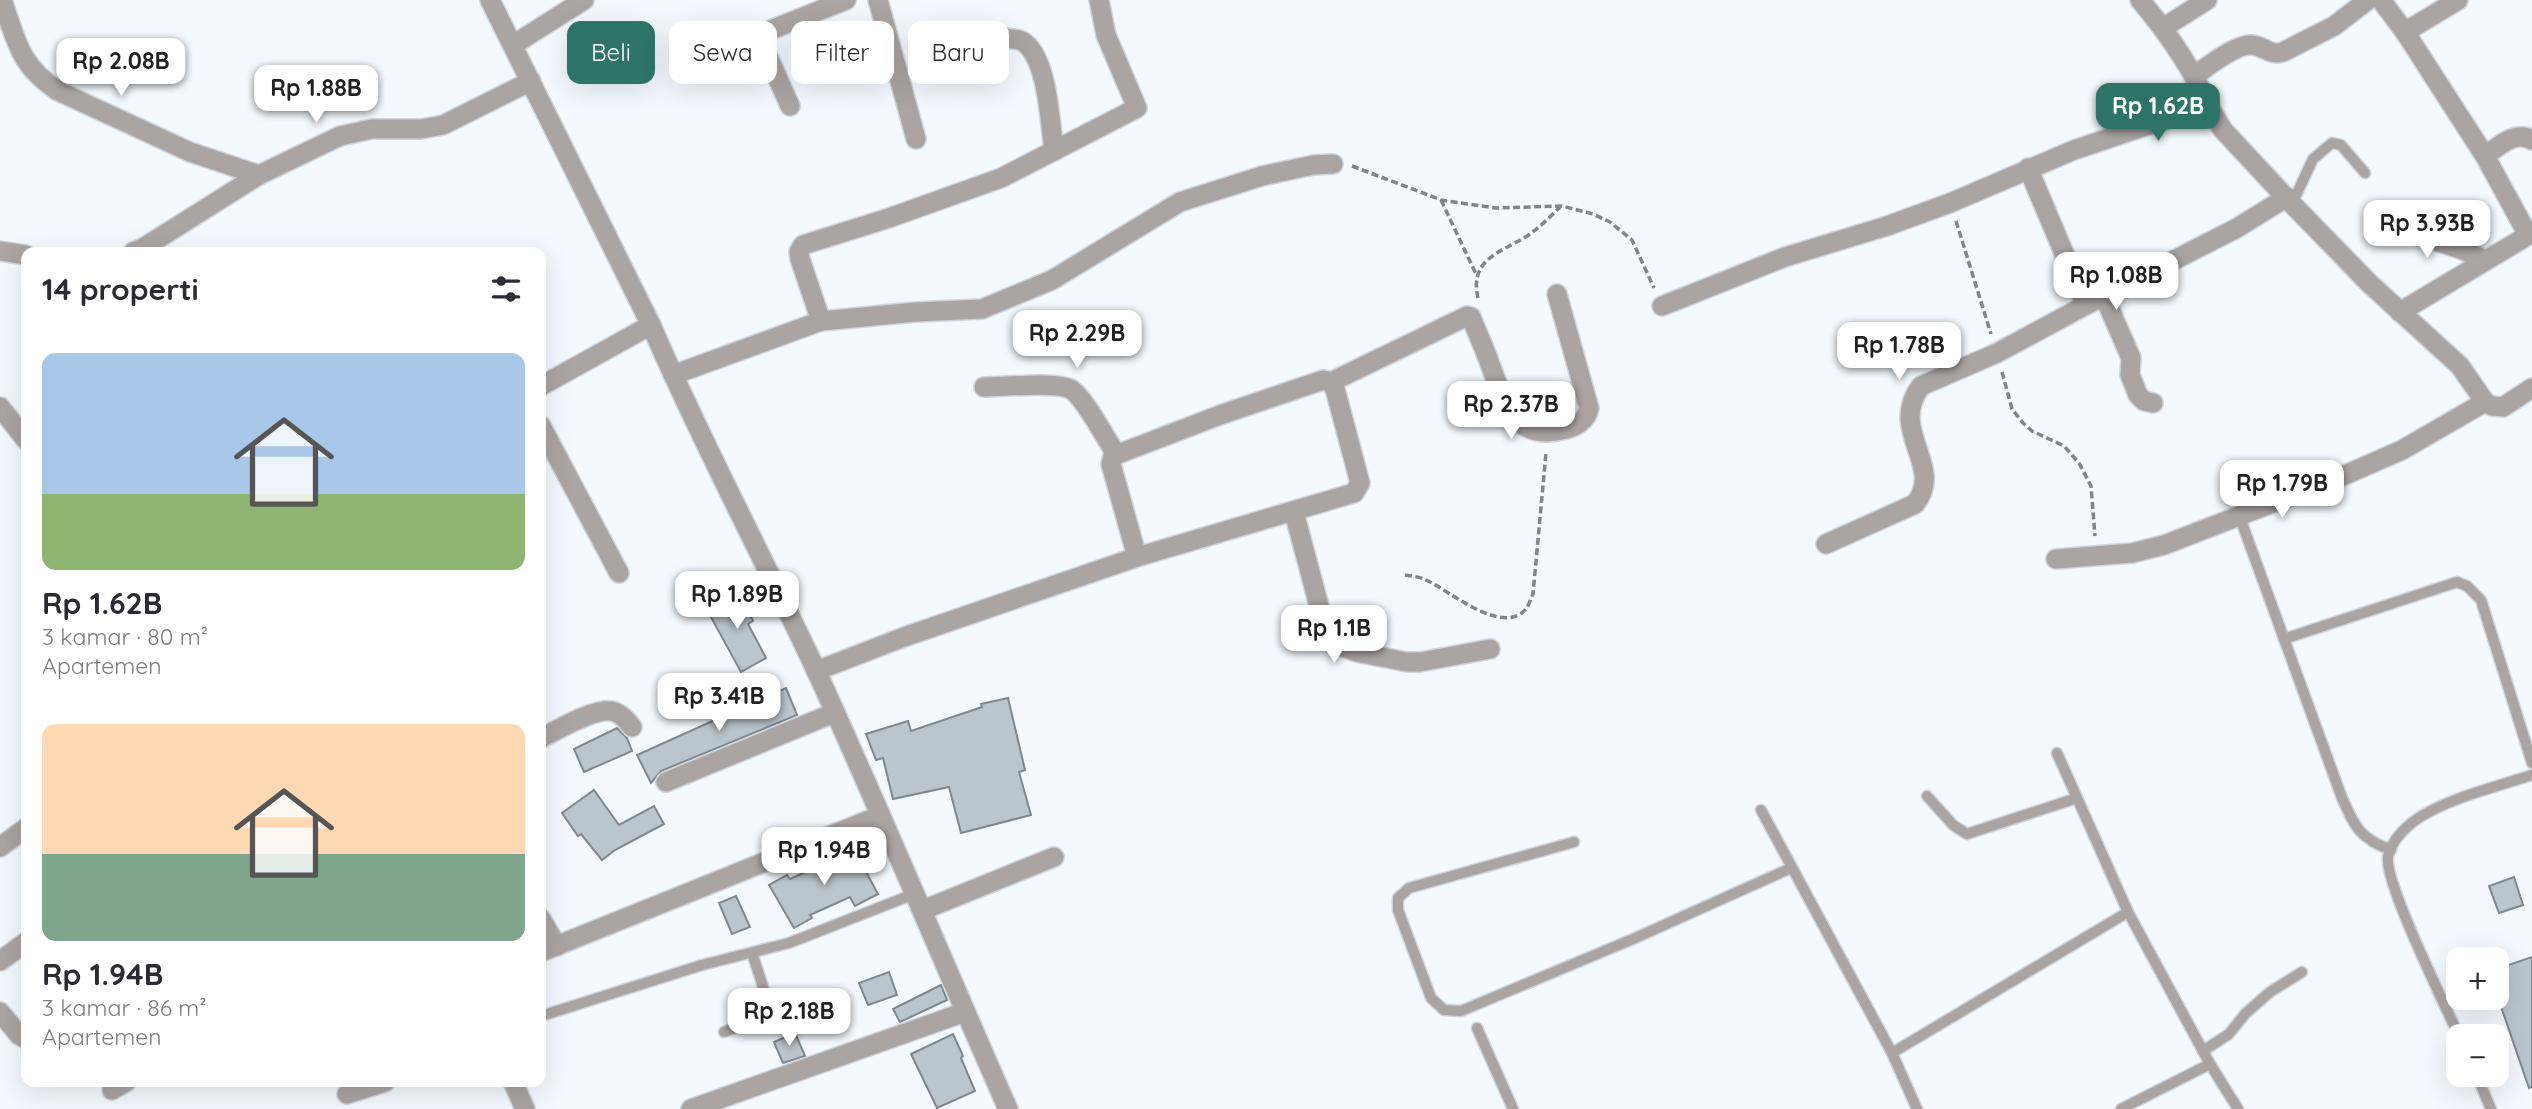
<!DOCTYPE html>
<html lang="id">
<head>
<meta charset="utf-8">
<style>
	body { margin:0; font-family:Quicksand,sans-serif; background:#f2f2f3; color:#2b2b33; height:100vh; display:flex; flex-direction:column; font-size:26px; white-space:nowrap }
	* { box-sizing:border-box; margin:0 }
	p { font-size:23px; color:#7c7c81 }
	.icon { flex:none; width:38px; height:38px; fill:none; stroke:currentColor; stroke-width:2; stroke-linecap:round; stroke-linejoin:round }
	.map { position:relative; flex:1; overflow:hidden }
	.side { position:absolute; left:21px; top:247px; width:525px; height:840px; display:flex; flex-direction:column; background:#fff; border-radius:14px; box-shadow:0 7px 28px #0002 }
	.side>* { flex:none }
	.guide { position:absolute; left:567px; top:21px; width:665px; height:63px; display:flex; gap:14px }
	.buttons { position:absolute; left:2446px; top:947px; display:grid; gap:14px }
	.buttons a { display:grid; place-items:center; width:63px; height:63px; border-radius:14px; background:#fff; box-shadow:0 7px 28px #0002; font-size:35px }
	.price { position:absolute; translate:-50% -60px; padding:0 16px; border-radius:14px; background:#fff; color:#222; font-size:23px; line-height:46px; filter:drop-shadow(0 2px 4px #0008) }
	.price::after { content:''; position:absolute; left:50%; top:42px; width:21px; height:16px; margin-left:-10px; background:inherit; clip-path:polygon(0 0,100% 0,50% 100%) }
	.price.active { background:#2d7368; color:#fff }
	ul { padding:0; list-style:none }
	li { display:grid; align-content:center; gap:14px; height:371px; padding:0 21px }
	li span { display:grid; place-items:center; height:217px; border-radius:14px; color:#555 }
	li>.icon { margin-inline-start:auto }
	span .icon { width:126px; height:126px; fill:#fffc; stroke-width:1 }
	li b { font-size:30px }
	h2 { display:flex; justify-content:space-between; align-items:center; height:84px; padding:0 21px; font-size:30px }
	.tag { padding:0 24px; border-radius:14px; background:#fff; box-shadow:0 7px 28px #0002; font-size:24px; line-height:63px }
	.tag.active { background:#2d7368; color:#fff }
	.map>svg:first-child { display:block }
	.building { fill:#bbc5cd; stroke:#7e888f; stroke-width:2 }
	.lines { fill:none; stroke-linecap:round; stroke-linejoin:round }
	.service-casing { stroke:#cfd5da; stroke-width:13 }
	.minor-casing { stroke:#cfd5da; stroke-width:22 }
	.tertiary-casing { stroke:#cfd5da; stroke-width:22 }
	.path { stroke:#808588; stroke-width:3.5; stroke-dasharray:7 3.5; stroke-linecap:butt }
	.service { stroke:#aaa4a3; stroke-width:10 }
	.minor { stroke:#aaa4a3; stroke-width:19 }
	.tertiary { stroke:#aaa4a3; stroke-width:19 }
</style>
</head>
<body>
<div class="map">
<svg width="2532" height="1109" viewBox="0 0 2532 1109">
	<rect width="100%" height="100%" fill="#f3f9fe"/>
	<g class="building">
		<polygon points="738,592 753,621 748,624 766,658 741,672 706,608"/>
		<polygon points="786,688 797,715 661,771 651,783 637,755"/>
		<polygon points="1008,698 1025,770 1019,772 1031,815 961,833 949,787 893,799 883,758 876,760 866,734 908,721 911,731 982,707 981,704"/>
		<polygon points="617,728 627,738 632,751 584,772 574,749"/>
		<polygon points="594,790 619,825 654,806 664,824 615,850 602,860 581,834 578,836 562,813"/>
		<polygon points="851,844 878,894 855,906 850,897 810,915 812,918 794,928 769,885 787,875 790,879 830,861 828,856"/>
		<polygon points="2514,877 2523,905 2499,913 2489,886"/>
		<polygon points="736,896 750,927 732,934 719,903"/>
		<polygon points="2532,957 2532,1087 2529,1088 2497,995 2497,969"/>
		<polygon points="889,972 897,995 868,1005 859,983"/>
		<polygon points="941,985 947,1000 900,1022 893,1009"/>
		<polygon points="795,1033 805,1056 783,1063 774,1042"/>
		<polygon points="953,1034 963,1056 961,1058 975,1091 937,1108 911,1054"/>
	</g>
	<g class="lines">
		<defs>
			<g id="service">
				<polyline points="2292,204 2313,159 2332,143 2341,145 2365,173"/>
				<path d="M2239 515 2342 798C2355 827 2360 839 2391 850"/>
				<polyline points="2284,639 2457,582 2467,586 2481,600 2532,763"/>
				<polyline points="2057,753 2128,912 2210,1064 2238,1109"/>
				<polyline points="1927,796 1953,825 1967,834 2077,798"/>
				<polyline points="1761,810 1892,1053 1917,1109"/>
				<polyline points="1574,842 1409,888 1398,898 1398,910 1431,998 1444,1010 1461,1011 1633,939 1791,868"/>
				<polyline points="541,1016 702,965 789,943 914,894"/>
				<polyline points="1477,1028 1513,1109"/>
				<polyline points="724,1032 766,1016 771,1011 752,953"/>
				<path d="M2459 1036C2445 1005 2384 882 2388 857 2390 845 2400 833 2408 826 2436 801 2496 787 2532 775"/>
				<polyline points="2203,1051 2229,1034 2245,1014 2270,992 2302,972"/>
				<polyline points="1892,1053 2128,912"/>
				<polyline points="2476,1074 2491,1109"/>
				<polyline points="2121,1109 2210,1064"/>
			</g>
			<g id="minor">
				<path d="M2 0C17 42 19 65 58 91L190 152 259 175"/>
				<polyline points="878,0 916,139"/>
				<path d="M2140 0C2167 32 2191 66 2208 105"/>
				<polyline points="2381,0 2405,32 2458,0"/>
				<polyline points="2163,28 2207,0"/>
				<polyline points="2405,32 2485,156 2528,235"/>
				<path d="M1006 38C1010 39 1018 39 1022 41 1048 56 1050 124 1054 151"/>
				<polyline points="513,45 584,0"/>
				<path d="M2194 76C2207 67 2237 43 2252 45 2264 46 2270 56 2283 52L2334 26 2368 0"/>
				<polyline points="790,106 763,45 766,34 773,29 846,0"/>
				<path d="M2485 156C2499 146 2515 130 2532 140"/>
				<polyline points="2028,168 2086,305 2237,228 2287,197"/>
				<path d="M2402 218C2415 238 2433 239 2454 247 2465 250 2475 256 2485 260"/>
				<polyline points="0,251 26,255"/>
				<polyline points="133,252 143,248 259,175 340,136 372,129 421,129 443,125 531,81"/>
				<polyline points="2104,296 2131,358 2130,375 2138,395 2144,401 2153,403"/>
				<polyline points="1662,306 1785,257 1887,226 1950,203 2074,150 2208,105 2223,130 2292,204 2370,284 2460,366 2485,402 2492,406 2503,407 2532,388"/>
				<polyline points="2400,312 2532,233"/>
				<polyline points="821,321 800,259 799,252 803,245 889,218 1001,178 1137,108 1106,35 1099,0"/>
				<polyline points="673,375 821,321 916,312 982,309 1052,280 1180,202 1262,176 1313,165 1333,164"/>
				<path d="M1331 382 1467 316 1471 317 1473 322C1479 337 1486 352 1491 367 1505 403 1514 441 1562 430 1574 428 1587 421 1589 408L1557 294"/>
				<polyline points="541,386 651,325"/>
				<path d="M984 387C1003 387 1059 381 1072 390 1085 399 1106 439 1116 454"/>
				<polyline points="0,407 26,440"/>
				<polyline points="541,426 619,573"/>
				<polyline points="1294,512 1326,632 1338,645 1356,652 1407,662 1420,662 1490,649"/>
				<path d="M1826 544 1915 504C1946 466 1887 431 1921 386L1997 353 2086 305"/>
				<polyline points="2056,559 2132,553 2164,545 2345,475 2402,450 2485,402"/>
				<polyline points="816,671 904,637 1137,557 1354,493 1360,483 1335,389 1331,382 1323,380 1220,415 1113,456 1111,464 1137,557"/>
				<path d="M541 738C558 730 598 705 615 712 622 715 627 720 632 727"/>
				<polyline points="666,782 834,713"/>
				<polyline points="0,847 26,828"/>
				<polyline points="923,910 1054,857"/>
				<polyline points="541,919 557,946"/>
				<polyline points="541,952 879,816"/>
				<polyline points="0,961 26,942"/>
				<polyline points="0,1012 19,1035 26,1039"/>
				<polyline points="513,1082 525,1109"/>
				<polyline points="112,1090 126,1082"/>
				<polyline points="347,1094 385,1082"/>
				<polyline points="691,1109 965,1012"/>
			</g>
			<path id="tertiary" d="M490 0 651 325C701 441 761 553 815 668 882 814 943 962 1008 1109"/>
		</defs>
		<use href="#service" class="service-casing"/>
		<use href="#minor" class="minor-casing"/>
		<use href="#tertiary" class="tertiary-casing"/>
		<g class="path">
			<polyline points="1352,166 1441,200 1495,208 1562,206 1593,214 1610,222 1632,240 1654,288"/>
			<polyline points="1441,200 1476,274"/>
			<polyline points="1956,221 1991,334"/>
			<path d="M1478 298C1469 259 1500 253 1527 236 1539 228 1550 217 1560 207"/>
			<polyline points="2002,372 2012,409 2023,423 2032,431 2064,446 2079,463 2091,486 2095,536"/>
			<path d="M1405 575C1412 576 1420 577 1426 580 1449 590 1502 637 1526 609 1529 605 1531 598 1533 594L1546 453"/>
		</g>
		<use href="#service" class="service"/>
		<use href="#minor" class="minor"/>
		<use href="#tertiary" class="tertiary"/>
	</g>
</svg>
<div class="buttons">
<a>+</a>
<a>−</a>
</div>
<b class="price" style="left:121px;top:98px">Rp 2.08B</b>
<b class="price" style="left:316px;top:125px">Rp 1.88B</b>
<b class="price active" style="left:2158px;top:143px">Rp 1.62B</b>
<b class="price" style="left:2427px;top:260px">Rp 3.93B</b>
<b class="price" style="left:2116px;top:312px">Rp 1.08B</b>
<b class="price" style="left:1077px;top:370px">Rp 2.29B</b>
<b class="price" style="left:1899px;top:382px">Rp 1.78B</b>
<b class="price" style="left:1511px;top:441px">Rp 2.37B</b>
<b class="price" style="left:2282px;top:520px">Rp 1.79B</b>
<b class="price" style="left:737px;top:631px">Rp 1.89B</b>
<b class="price" style="left:1334px;top:665px">Rp 1.1B</b>
<b class="price" style="left:719px;top:733px">Rp 3.41B</b>
<b class="price" style="left:824px;top:887px">Rp 1.94B</b>
<b class="price" style="left:789px;top:1048px">Rp 2.18B</b>
<div class="guide">
<a class="tag active">Beli</a>
<a class="tag">Sewa</a>
<a class="tag">Filter</a>
<a class="tag">Baru</a>
</div>
<section class="side">
<h2>14 properti<svg class="icon" aria-label="filters" viewBox="0 0 24 24"><path d="M4 7h16M4 17h16"/><circle cx="9" cy="7" r="2"/><circle cx="15" cy="17" r="2"/></svg></h2>
<ul>
<li><span style="background:linear-gradient(#a9c7e8 65%,#8fb573 0)"><svg class="icon" aria-label="home" viewBox="0 0 24 24"><path d="M3 11l9-7 9 7M6 9v11h12V9"/></svg></span><div><b>Rp 1.62B</b><p>3 kamar · 80 m²</p><p>Apartemen</p></div></li>
<li><span style="background:linear-gradient(#ffd9b3 60%,#7fa58c 0)"><svg class="icon" aria-label="home" viewBox="0 0 24 24"><path d="M3 11l9-7 9 7M6 9v11h12V9"/></svg></span><div><b>Rp 1.94B</b><p>3 kamar · 86 m²</p><p>Apartemen</p></div></li>
</ul>
</section>
</div>
</body>
</html>
